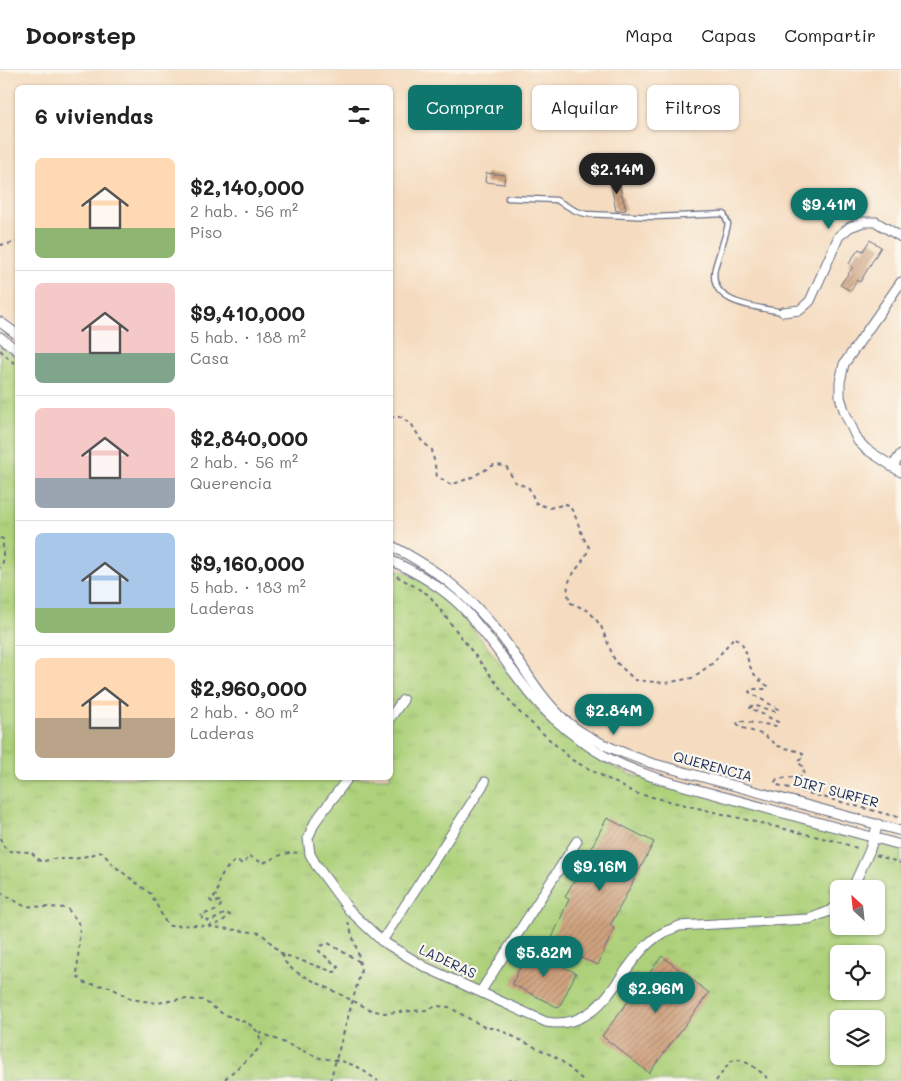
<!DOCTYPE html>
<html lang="es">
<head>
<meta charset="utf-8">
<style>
	body { margin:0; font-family:Mali,sans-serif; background:#f2f2f2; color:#222; height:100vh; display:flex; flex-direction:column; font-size:19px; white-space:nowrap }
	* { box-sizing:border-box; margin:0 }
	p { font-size:16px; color:#767676 }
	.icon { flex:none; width:28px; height:28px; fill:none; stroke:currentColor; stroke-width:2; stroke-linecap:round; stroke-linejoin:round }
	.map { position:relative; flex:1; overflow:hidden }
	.details { position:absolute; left:15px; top:15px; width:378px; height:695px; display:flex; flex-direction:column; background:#fff; border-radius:8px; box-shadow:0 1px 4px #0004 }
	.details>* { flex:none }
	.top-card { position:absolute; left:408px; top:15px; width:418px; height:45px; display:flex; gap:10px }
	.needle { width:32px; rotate:333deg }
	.controls { position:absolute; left:830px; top:810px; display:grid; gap:10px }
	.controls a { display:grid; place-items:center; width:55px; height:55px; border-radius:8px; background:#fff; box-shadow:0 1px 4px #0004; font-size:25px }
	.price { position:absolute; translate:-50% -42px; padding:0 11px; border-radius:18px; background:#0f766e; color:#fff; font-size:16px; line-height:32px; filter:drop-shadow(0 1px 2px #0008) }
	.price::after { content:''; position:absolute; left:50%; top:30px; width:15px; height:11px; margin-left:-8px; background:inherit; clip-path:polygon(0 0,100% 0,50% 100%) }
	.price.current { background:#222; color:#fff }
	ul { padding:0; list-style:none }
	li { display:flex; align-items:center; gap:15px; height:125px; padding:0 20px }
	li+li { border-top:1px solid #e0e0e0 }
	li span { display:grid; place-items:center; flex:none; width:140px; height:100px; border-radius:8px; color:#555 }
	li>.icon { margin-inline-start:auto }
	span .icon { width:60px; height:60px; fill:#fffc; stroke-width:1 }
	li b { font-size:21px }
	h2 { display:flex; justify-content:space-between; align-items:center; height:60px; padding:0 20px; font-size:21px }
	.chip { padding:0 18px; border-radius:8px; background:#fff; box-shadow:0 1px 4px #0004; font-size:18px; line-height:45px }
	.chip.current { background:#0f766e; color:#fff }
	header { display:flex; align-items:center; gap:30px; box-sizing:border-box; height:70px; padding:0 25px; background:#fff; border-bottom:1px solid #e0e0e0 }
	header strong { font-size:24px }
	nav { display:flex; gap:28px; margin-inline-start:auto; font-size:18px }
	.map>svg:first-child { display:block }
	.grass { fill:url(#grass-tufts); stroke:#64806c; fill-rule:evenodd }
	.building { fill:url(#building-hatch) }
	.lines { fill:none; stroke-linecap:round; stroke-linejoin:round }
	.service-casing { stroke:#676c80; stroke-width:7 }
	.minor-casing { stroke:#676c80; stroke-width:11 }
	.path { stroke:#676c80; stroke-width:2; stroke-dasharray:4 4; stroke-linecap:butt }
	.service { stroke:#fff; stroke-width:4.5 }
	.minor { stroke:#fff; stroke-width:9 }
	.path-bridge { stroke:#676c80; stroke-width:2; stroke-dasharray:4 4; stroke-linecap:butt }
	.labels { text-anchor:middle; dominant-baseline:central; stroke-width:4.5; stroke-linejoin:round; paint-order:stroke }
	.street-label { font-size:14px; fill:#1b2f5e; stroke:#fbf7ec }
</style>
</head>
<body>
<header>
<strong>Doorstep</strong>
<nav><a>Mapa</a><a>Capas</a><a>Compartir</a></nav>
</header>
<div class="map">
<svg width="901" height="1011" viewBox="0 0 901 1011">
	<defs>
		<pattern id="grass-tufts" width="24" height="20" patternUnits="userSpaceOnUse" patternTransform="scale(1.25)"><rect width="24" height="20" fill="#add17a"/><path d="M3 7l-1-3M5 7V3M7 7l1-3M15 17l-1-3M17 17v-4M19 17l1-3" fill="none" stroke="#94b46c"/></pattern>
		<pattern id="building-hatch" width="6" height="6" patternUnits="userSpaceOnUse" patternTransform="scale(1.25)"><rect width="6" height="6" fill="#d0a37f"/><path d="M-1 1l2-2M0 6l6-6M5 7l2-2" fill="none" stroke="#a8856b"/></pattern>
	</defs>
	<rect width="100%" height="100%" fill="#fbf7ec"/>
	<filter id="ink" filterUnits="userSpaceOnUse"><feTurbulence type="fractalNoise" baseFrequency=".02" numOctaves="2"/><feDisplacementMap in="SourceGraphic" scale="10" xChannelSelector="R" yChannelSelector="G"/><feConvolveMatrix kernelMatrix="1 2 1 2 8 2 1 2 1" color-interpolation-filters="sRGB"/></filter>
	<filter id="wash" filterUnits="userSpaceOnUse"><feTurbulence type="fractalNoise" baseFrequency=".0096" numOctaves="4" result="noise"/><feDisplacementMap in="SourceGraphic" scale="20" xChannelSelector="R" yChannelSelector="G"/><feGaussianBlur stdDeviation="1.12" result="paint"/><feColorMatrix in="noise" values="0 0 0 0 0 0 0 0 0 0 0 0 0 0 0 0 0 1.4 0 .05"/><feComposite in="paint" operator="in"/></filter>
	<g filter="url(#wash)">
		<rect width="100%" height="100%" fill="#f5dcc0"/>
		<path class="grass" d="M0 275 18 290V708H390V495L430 515 462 545 547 652 603 692 630 704 901 778V1011H0ZM839 819H876V856H839ZM839 884H876V921H839ZM839 949H876V986H839Z"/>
		<g id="blocks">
			<g class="building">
				<polygon points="577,33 579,41 569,43 567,35"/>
				<polygon points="486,103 505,105 504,114 485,112"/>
				<polygon points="617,106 626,140 616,141 610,109"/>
				<polygon points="870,170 881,177 860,212 857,210 851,221 840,215 853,197 849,194 853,187 859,179 863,181"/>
				<polygon points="607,748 654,772 610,856 614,858 598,895 549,875 569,829 565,827"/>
				<polygon points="529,879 576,903 559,938 512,914"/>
				<polygon points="662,886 709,923 649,1003 602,966"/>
			</g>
		</g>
	</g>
	<g filter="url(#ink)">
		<use href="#blocks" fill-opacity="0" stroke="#676c80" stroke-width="1"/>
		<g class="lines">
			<defs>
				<path id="service" d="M508 128 556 130 576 141 586 144 655 147 724 144 728 154C725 169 719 183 715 198 707 235 758 237 783 242"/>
				<g id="minor">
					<polyline points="901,212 844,294 840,312 840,327 845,343 858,371 866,379 901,402"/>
					<polyline points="783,242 800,240 810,231 839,166 850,157 863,152 876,152 901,167"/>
					<polyline points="0,252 18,265"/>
					<polyline points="0,267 18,281"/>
					<polyline points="892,397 901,384"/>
					<path d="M390 475C435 498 467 523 499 563 522 593 537 625 566 651 591 672 621 682 651 693L901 761"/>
					<path d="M390 490C416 502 439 515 460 535 495 570 518 616 554 649 591 682 620 697 666 711L901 775"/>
					<polyline points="390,648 403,630"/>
					<path d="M348 708 315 752 308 768 310 784 316 795 349 840 382 871 425 897 546 952C608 962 618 890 661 864 666 860 673 859 679 856L809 849 830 841 839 834"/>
					<polyline points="852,819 869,782 878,754"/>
					<polyline points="382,871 485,712"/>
					<polyline points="481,921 577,771"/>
				</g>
			</defs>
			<use href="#service" class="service-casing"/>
			<use href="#minor" class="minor-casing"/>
			<g class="path">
				<polyline points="0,175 18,172"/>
				<polyline points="0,280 18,297"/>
				<path d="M390 347H401L412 355 421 370 432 380 437 406 451 415 470 408 494 395 506 396 515 412 529 418 536 433 549 438 567 434C579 446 578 462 589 477 582 501 559 507 571 533L589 541 601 556 615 591 635 610 665 613 692 608 713 593 734 567C754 577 739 599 768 616L766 619H751L749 622 778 639 777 642 753 635 750 638 778 652 777 656 740 651 737 653 740 657 764 665 778 676 801 682 804 685 798 692 804 698 803 706 777 709 775 712 778 715 901 748"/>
				<polyline points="0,468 3,469 3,492 0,498"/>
				<polyline points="390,502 429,525 516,639 572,690 635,723 839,772 860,779"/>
				<polyline points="0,768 2,774 8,781 31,782 41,792 52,789 75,789 102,782 113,795 151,824 166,853 170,856 196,855 261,863 282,884 334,902 338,901 338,897 319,881 321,876 328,873 360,892"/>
				<polyline points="876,785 901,793"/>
				<path d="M0 822 24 836 67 838 80 855 77 906 85 913 110 917 131 929 157 933 181 929 203 930 223 944 248 953 258 962 262 974C258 982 231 1002 223 1011"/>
				<polyline points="348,852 358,883 361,901"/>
				<path d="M208 856 220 853 230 845 226 843 211 851 203 850 201 845C210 841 217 844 222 833L219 831 213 833 210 830 218 824C215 810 225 799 235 791L244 794 249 786 263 793C277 787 285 781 302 783"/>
				<polyline points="282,884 285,892 294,901 371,940 384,943 426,940 437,936 449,937 484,957 498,959 559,989 584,1011"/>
				<polyline points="259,962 320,988 342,991 358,997 378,1011"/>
				<polyline points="499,1011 513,1009 520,1011"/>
				<path d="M716 1011 730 992 736 989C749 992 761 1001 770 1011"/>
			</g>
			<use href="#service" class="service"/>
			<use href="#minor" class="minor"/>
			<polyline class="path-bridge" points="330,1011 361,901"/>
		</g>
	</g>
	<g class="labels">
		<g class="street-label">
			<text transform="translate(713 696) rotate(15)">QUERENCIA</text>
			<text transform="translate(836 721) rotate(15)">DIRT SURFER</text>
			<text transform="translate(448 891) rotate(25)">LADERAS</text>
		</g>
	</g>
</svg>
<div class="controls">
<a><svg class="needle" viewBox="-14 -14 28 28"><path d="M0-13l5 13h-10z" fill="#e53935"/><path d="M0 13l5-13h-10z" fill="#767676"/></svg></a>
<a><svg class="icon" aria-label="locate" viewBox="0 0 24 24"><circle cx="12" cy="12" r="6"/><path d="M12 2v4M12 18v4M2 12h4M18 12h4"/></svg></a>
<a><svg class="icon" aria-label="layers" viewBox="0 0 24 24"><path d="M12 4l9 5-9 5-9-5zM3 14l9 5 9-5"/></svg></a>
</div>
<b class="price current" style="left:617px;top:125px">$2.14M</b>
<b class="price" style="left:829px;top:160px">$9.41M</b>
<b class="price" style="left:614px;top:666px">$2.84M</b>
<b class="price" style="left:600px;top:822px">$9.16M</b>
<b class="price" style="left:544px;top:908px">$5.82M</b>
<b class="price" style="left:656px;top:944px">$2.96M</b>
<div class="top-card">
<a class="chip current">Comprar</a>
<a class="chip">Alquilar</a>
<a class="chip">Filtros</a>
</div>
<section class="details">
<h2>6 viviendas<svg class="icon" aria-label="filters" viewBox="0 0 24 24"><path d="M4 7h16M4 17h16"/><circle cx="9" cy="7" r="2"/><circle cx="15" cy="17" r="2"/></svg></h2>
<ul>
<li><span style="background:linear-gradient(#ffd9b3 70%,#8fb573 0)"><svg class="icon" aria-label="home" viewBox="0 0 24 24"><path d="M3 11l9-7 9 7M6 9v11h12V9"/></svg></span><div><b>$2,140,000</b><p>2 hab. · 56 m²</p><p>Piso</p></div></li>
<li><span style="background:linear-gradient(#f6c9c9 70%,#7fa58c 0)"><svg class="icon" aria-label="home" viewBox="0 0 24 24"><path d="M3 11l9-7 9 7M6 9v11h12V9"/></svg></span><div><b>$9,410,000</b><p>5 hab. · 188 m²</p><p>Casa</p></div></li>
<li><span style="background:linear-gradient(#f6c9c9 70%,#9aa5b1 0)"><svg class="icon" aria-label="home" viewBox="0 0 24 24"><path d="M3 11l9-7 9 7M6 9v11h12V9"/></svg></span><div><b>$2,840,000</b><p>2 hab. · 56 m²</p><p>Querencia</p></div></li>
<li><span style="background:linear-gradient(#a9c7e8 75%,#8fb573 0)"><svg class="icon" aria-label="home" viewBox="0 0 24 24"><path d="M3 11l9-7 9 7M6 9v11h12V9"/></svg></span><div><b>$9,160,000</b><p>5 hab. · 183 m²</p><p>Laderas</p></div></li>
<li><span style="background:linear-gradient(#ffd9b3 60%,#b9a48a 0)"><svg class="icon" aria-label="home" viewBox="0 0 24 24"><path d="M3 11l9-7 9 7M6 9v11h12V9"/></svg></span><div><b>$2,960,000</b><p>2 hab. · 80 m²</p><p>Laderas</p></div></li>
</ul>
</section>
</div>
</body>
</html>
